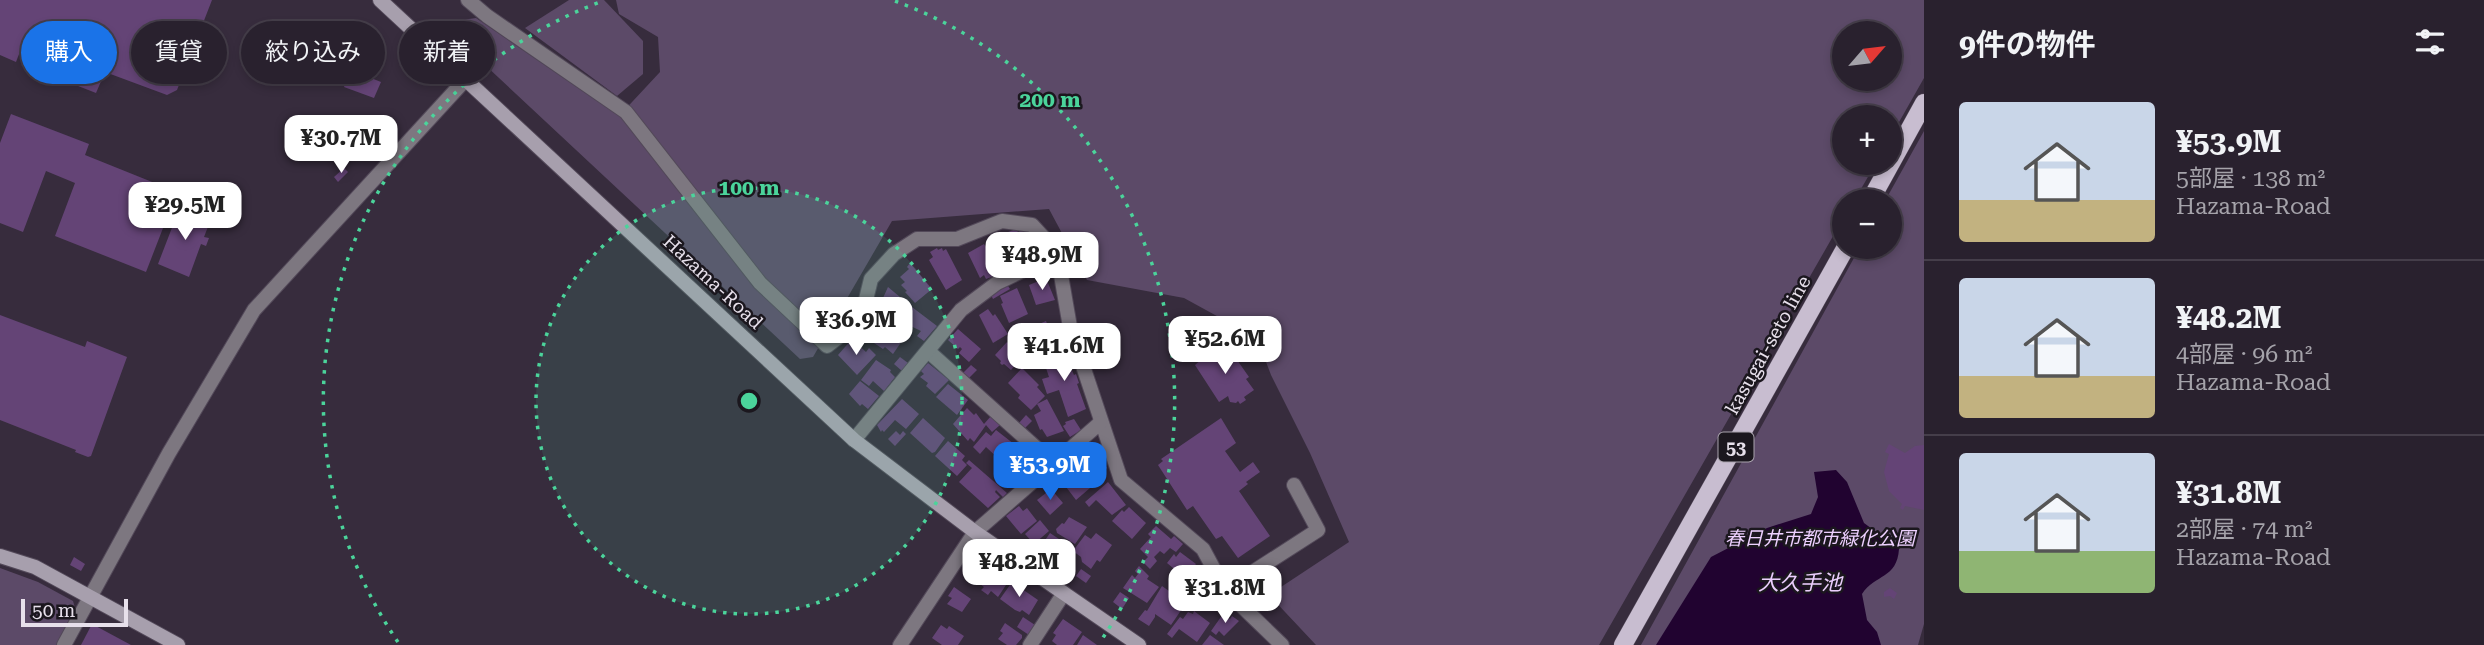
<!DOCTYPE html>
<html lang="ja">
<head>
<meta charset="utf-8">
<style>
	body { margin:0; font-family:"Roboto Serif","Noto Sans JP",serif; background:#352e3a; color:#f1f3f6; height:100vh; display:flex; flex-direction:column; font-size:26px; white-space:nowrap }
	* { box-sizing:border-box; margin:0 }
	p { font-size:23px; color:#a5a3aa }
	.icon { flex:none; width:38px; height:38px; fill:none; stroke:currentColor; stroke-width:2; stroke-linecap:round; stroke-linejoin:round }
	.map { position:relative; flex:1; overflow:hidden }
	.panel { display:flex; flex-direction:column; background:#29212e; width:560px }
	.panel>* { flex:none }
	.guide { position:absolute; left:21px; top:21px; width:665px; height:63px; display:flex; gap:14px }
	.needle { width:46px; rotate:62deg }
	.fabs { position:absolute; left:1832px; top:21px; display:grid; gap:14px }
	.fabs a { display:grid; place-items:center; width:70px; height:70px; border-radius:50%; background:#29212e; box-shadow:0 4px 10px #0003,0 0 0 2px #453e4a; font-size:35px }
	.scale { position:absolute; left:21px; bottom:18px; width:107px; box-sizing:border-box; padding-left:7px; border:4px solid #e7e0eb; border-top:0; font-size:19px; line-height:24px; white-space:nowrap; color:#e7e0eb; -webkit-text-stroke:5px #1b171e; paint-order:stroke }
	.price { position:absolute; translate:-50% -60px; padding:0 16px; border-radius:14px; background:#fff; color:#222; font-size:23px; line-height:46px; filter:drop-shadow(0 2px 4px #0008) }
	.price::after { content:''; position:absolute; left:50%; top:42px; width:21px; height:16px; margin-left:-10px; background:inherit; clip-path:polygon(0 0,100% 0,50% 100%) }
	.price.current { background:#1a73e8; color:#fff }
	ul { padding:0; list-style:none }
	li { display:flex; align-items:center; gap:21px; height:175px; padding:0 35px }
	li+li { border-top:2px solid #453e4a }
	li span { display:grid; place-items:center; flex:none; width:196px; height:140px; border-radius:7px; color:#555 }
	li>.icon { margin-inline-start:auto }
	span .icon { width:84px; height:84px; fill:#fffc; stroke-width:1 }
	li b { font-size:30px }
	h2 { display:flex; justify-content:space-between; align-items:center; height:84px; padding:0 35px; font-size:30px }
	.tag { padding:0 24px; border-radius:32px; background:#29212e; box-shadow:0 4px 10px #0003,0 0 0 2px #453e4a; font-size:24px; line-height:63px }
	.tag.current { background:#1a73e8; color:#fff }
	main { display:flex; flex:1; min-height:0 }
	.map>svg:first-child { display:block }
	.green { fill:#5c4a68; fill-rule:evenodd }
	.water { fill:#210330 }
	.building { fill:#644476 }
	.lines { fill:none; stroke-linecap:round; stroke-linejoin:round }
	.street-casing { stroke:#534959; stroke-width:16 }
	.secondary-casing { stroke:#534959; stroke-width:16 }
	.primary-casing { stroke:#534959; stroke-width:19 }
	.street { stroke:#7d7780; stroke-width:14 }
	.secondary { stroke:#a79fad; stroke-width:14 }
	.primary { stroke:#c8bdd0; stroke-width:18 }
	.ring { fill:none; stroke:#4bd49b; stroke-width:3.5; stroke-dasharray:3.5 7 }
	.labels { text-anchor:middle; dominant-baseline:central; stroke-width:5; stroke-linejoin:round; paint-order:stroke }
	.shield { fill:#1b171e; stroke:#aaa4ae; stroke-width:2 }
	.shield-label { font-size:18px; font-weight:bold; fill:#e7e0eb }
	.street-label { font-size:19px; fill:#e7e0eb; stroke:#1b171e }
	.park-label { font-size:19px; font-style:italic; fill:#edd0ff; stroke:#1b171e }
	.water-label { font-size:21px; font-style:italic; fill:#ebcefd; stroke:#1b171e }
	.centre { fill:#4bd49b; stroke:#1b171e; stroke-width:3.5 }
	.ring-label { font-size:21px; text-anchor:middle; font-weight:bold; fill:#4bd49b; stroke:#1b171e; stroke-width:5; stroke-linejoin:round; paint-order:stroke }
</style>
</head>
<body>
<main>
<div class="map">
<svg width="1924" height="645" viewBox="0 0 1924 645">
	<rect width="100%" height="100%" fill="#372c3d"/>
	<g class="green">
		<polygon points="569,0 604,0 643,41 643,74 617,96 525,28"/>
		<path d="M616 0H1924V78L1890 138V117H1844V163H1876L1854 201H1844V217L1599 645H1316L1269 595 1349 542 1310 453 1271 375 1257 338 1184 298 1087 280 1049 209 892 221 813 357 800 359 440 23 476 18 619 116 660 72 658 37 619 14ZM1844 33H1890V79H1844Z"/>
		<polygon points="1924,131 1924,624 1918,645 1641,645 1860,247 1890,247 1890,201 1885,201"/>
		<polygon points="0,568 38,582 73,601 75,608 56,645 0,645"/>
	</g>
	<path class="water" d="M1836 470 1847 482 1864 523 1899 549C1897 579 1875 574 1862 594L1867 620 1877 632 1881 645H1656L1711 557 1767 528 1811 514 1818 497 1814 472Z"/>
	<g class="building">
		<polygon points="0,0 212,0 177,90 167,95 105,72 96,93 55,77 63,55 24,41 16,62 0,55"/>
		<polygon points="351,70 381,82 374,98 344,87"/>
		<polygon points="11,114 89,144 85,155 177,192 146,272 55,236 75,183 46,171 23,232 0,223 0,143"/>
		<polygon points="344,168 348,172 338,182 334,177"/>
		<polygon points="180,207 211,219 204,237 209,238 206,246 201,244 189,277 158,264"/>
		<polygon points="1016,229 1018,232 1023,230 1024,233 1027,232 1036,258 1017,265 1010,243 1007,244 1003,234"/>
		<polygon points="984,244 1002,273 986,279 984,275 980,278 968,253"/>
		<polygon points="937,248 938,250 942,248 943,251 946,249 962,280 946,290 929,260 933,257 930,252"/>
		<polygon points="910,263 932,289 915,303 905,292 907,291 901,285 905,282 900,277 909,269 907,267"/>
		<polygon points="1046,278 1055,300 1036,305 1029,285"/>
		<polygon points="1008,286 1010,289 993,299 991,295"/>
		<polygon points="888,287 906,302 903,305 906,307 908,304 937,326 924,341 917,336 921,331 898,320 900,318 896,315 899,311 896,310 892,316 897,320 891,326 876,313 887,302 883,298"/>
		<polygon points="1017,288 1028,314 1009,323 1001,304 1003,303 1000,296"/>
		<polygon points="988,309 993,316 995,314 1008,334 993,343 979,315"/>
		<polygon points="0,315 85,347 87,341 127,357 91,456 88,457 75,452 76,450 0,420"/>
		<polygon points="883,321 904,338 893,354 885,347 883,349 868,339"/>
		<polygon points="1046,321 1050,331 1046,332 1051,343 1061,339 1065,348 1056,352 1054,349 1030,360 1016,334"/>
		<polygon points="958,329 981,349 969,362 959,353 962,349 960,347 958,349 948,340"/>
		<polygon points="852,339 866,352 869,348 876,355 857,375 838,355"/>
		<polygon points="1007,342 1017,352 1013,356 1019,361 1011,370 1004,364 1002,365 1000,363 1001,361 995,355"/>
		<polygon points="1218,345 1222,351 1228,347 1249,377 1246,379 1254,390 1244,397 1246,400 1240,404 1238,401 1236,403 1230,402 1228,396 1219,402 1195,365"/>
		<polygon points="1064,352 1074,375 1076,374 1079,383 1077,384 1086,409 1068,417 1059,390 1047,394 1042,379 1049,377 1043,359"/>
		<polygon points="900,357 908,363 902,371 894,364"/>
		<polygon points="876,360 891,370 890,372 895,377 884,391 873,381 869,386 861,380"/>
		<polygon points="928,363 949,380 935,394 926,386 928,383 920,377 924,374 921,371"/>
		<polygon points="971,365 977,370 969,378 963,373"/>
		<polygon points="1022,368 1039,385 1037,387 1045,396 1031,410 1018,398 1020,395 1008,383"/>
		<polygon points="860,381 879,396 868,409 862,404 860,406 849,394"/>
		<polygon points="948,384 968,400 957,415 936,397"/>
		<polygon points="902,399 919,414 906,429 895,420 884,432 882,430 881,432 877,425"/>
		<polygon points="1047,399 1064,431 1047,437 1042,429 1040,430 1034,415 1041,411 1037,404"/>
		<polygon points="967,408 974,415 976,413 984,424 991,416 1000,425 992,432 986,425 974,442 970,438 968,441 953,424"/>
		<polygon points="1026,415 1032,421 1025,428 1019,423"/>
		<polygon points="923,418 945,438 935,452 932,453 910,433"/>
		<polygon points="1221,418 1236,443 1225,451 1240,472 1253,462 1260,472 1246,482 1248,484 1239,491 1270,536 1238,558 1222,536 1216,539 1193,506 1187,510 1158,465 1163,461 1161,459"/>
		<polygon points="1074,419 1081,430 1070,437 1063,426 1066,424 1065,422"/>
		<polygon points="996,430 1014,444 1000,460 986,447 980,454 973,447 986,432 991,436"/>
		<polygon points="896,431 900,435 903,431 906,434 895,446 888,439"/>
		<polygon points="948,441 965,456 962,460 967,465 957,476 935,456"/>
		<polygon points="1091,444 1101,454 1104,459 1102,461 1107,468 1093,479 1073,455 1082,447 1085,449"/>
		<polygon points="1889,444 1905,453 1915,446 1924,445 1924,510 1905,506 1903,510 1900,508 1902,504 1889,491 1884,472 1889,454 1885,452"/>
		<polygon points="1019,449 1037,461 1022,477 1008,465"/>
		<polygon points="1071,456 1078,464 1072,470 1090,488 1076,500 1060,479 1068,472 1062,464"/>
		<polygon points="969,460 1007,493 1003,497 996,490 995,492 1000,497 988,508 959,482 972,468 966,463"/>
		<polygon points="1108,482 1126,505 1112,515 1096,500 1089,507 1085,502"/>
		<polygon points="1051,489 1063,503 1050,515 1037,500"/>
		<polygon points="1019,506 1023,511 1027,508 1037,521 1021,534 1006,516"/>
		<polygon points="1129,507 1146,523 1132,539 1112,521 1122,510 1124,512"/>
		<polygon points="1069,517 1087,527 1075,544 1057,533 1056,529 1062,523 1064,524"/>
		<polygon points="1040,520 1049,531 1034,544 1025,534"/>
		<polygon points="1156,526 1171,539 1174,536 1183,544 1176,552 1170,548 1164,554 1160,551 1154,557 1157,561 1150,569 1143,562 1148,557 1140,549 1151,537 1148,534"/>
		<polygon points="1050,533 1065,543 1051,558 1039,549"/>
		<polygon points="1096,533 1112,545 1100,562 1097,560 1091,569 1082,562 1081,557 1073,551 1085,535 1091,539"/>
		<polygon points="1066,543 1073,549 1063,564 1056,558"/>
		<polygon points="1180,552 1196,564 1185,578 1167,563 1174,554 1176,557"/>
		<polygon points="74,557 85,564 81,571 70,565"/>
		<polygon points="978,557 1010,579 998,597 991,591 988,595 981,590 984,587 977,582 975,585 966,579 971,573 967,570"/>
		<polygon points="1139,566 1149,576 1147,579 1159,587 1147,603 1123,588 1132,575 1135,578 1138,574 1135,571"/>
		<polygon points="1081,569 1091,576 1086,583 1076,576"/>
		<polygon points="1196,577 1217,594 1208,606 1186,589"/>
		<polygon points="1012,582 1038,600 1029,615 1022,610 1020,612 1015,610 1000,599"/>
		<polygon points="1162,586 1186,603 1171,625 1155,614 1155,617 1149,626 1138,619 1145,610 1147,611"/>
		<polygon points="954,587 971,599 962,612 947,604 952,598 948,596"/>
		<polygon points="1890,588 1897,593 1894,599 1890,596 1884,597 1884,592"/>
		<polygon points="1120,592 1129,598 1122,609 1113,602"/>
		<polygon points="1194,611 1210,623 1197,642 1179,629 1172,638 1167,634 1180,617 1183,619 1188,612 1193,614"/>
		<polygon points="1223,614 1230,619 1232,616 1239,621 1224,636 1219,631 1216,635 1211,631"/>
		<polygon points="1023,617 1035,625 1029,635 1017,627"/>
		<polygon points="1063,619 1082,632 1073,645 1057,645 1052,641 1056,635 1053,633"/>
		<polygon points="1005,623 1022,635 1022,638 1016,645 1007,645 998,639 1003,633 1000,631"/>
		<polygon points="92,624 131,645 81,645"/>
		<polygon points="941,625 947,629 949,626 964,636 958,645 942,645 932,638"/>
		<polygon points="1083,635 1097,645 1077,645"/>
		<polygon points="1210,635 1224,645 1202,645"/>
	</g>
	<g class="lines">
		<defs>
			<g id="street">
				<polyline points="468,0 487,16 626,112 760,283 827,346 861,320 871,279 894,254 917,239 957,239 1002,221 1032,225 1057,252 1070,327 1121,480 1203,549 1225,590 1282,645"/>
				<polyline points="928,351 1052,462"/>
				<polyline points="854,440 961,310 997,283 1026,269 1057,265"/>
				<polyline points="1225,590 1318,530 1294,485"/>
				<polyline points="64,645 169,453 254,310 465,80"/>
				<polyline points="900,645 975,532 1100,423"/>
				<polyline points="1030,645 1064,593"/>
			</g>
			<g id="secondary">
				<polyline points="380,0 854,440 975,532 1139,645"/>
				<polyline points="0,556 35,567 178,645"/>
			</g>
			<g id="primary">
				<polyline points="1870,201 1924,103"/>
				<polyline points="1623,645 1846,247"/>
			</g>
		</defs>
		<use href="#street" class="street-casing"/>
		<use href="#secondary" class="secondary-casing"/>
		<use href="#primary" class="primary-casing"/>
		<use href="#street" class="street"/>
		<use href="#secondary" class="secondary"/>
		<use href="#primary" class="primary"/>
	</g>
	<circle cx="749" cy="401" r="213" fill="#4bd49b" fill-opacity=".12"/>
	<g class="ring">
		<circle cx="749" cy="401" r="213"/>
		<path d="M398 642A426 426 0 0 1 603 1M895 1A426 426 0 0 1 1100 642"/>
	</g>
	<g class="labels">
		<rect class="shield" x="1718.5" y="432.5" width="35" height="29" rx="5"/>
		<g class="shield-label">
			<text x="1736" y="447">53</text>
		</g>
		<g class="street-label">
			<text transform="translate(713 282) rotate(43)">Hazama-Road</text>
			<text transform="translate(1768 345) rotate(-61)">kasugai-seto line</text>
		</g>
		<g class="park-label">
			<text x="1820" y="538">春日井市都市緑化公園</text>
		</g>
		<g class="water-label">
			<text x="1800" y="583">大久手池</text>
		</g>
	</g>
	<circle cx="749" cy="401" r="10" class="centre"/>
	<g class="ring-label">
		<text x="1050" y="107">200 m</text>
		<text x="749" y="195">100 m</text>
	</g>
</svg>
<div class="fabs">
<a><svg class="needle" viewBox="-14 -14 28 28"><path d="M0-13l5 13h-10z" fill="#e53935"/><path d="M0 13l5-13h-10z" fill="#a5a3aa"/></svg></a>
<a>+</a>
<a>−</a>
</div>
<div class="scale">50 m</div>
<b class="price" style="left:341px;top:175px">¥30.7M</b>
<b class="price" style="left:185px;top:242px">¥29.5M</b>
<b class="price" style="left:1042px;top:292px">¥48.9M</b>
<b class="price" style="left:856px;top:357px">¥36.9M</b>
<b class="price" style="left:1225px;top:376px">¥52.6M</b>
<b class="price" style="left:1064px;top:383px">¥41.6M</b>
<b class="price current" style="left:1050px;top:502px">¥53.9M</b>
<b class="price" style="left:1019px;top:599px">¥48.2M</b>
<b class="price" style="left:1225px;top:625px">¥31.8M</b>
<div class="guide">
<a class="tag current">購入</a>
<a class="tag">賃貸</a>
<a class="tag">絞り込み</a>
<a class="tag">新着</a>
</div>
</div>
<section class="panel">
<h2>9件の物件<svg class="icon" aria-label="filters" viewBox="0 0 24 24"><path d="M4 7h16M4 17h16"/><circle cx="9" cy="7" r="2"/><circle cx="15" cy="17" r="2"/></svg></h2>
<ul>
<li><span style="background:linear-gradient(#c9d6e8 70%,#c2b280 0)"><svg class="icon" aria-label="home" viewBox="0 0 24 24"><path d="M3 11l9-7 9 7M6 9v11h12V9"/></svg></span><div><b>¥53.9M</b><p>5部屋 · 138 m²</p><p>Hazama-Road</p></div></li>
<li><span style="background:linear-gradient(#c9d6e8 70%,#c2b280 0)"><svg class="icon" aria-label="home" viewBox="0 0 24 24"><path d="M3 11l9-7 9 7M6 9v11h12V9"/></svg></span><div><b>¥48.2M</b><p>4部屋 · 96 m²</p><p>Hazama-Road</p></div></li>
<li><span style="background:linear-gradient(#c9d6e8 70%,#8fb573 0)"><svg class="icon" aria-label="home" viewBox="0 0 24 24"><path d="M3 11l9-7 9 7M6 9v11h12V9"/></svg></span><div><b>¥31.8M</b><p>2部屋 · 74 m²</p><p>Hazama-Road</p></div></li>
</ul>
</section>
</main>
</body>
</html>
